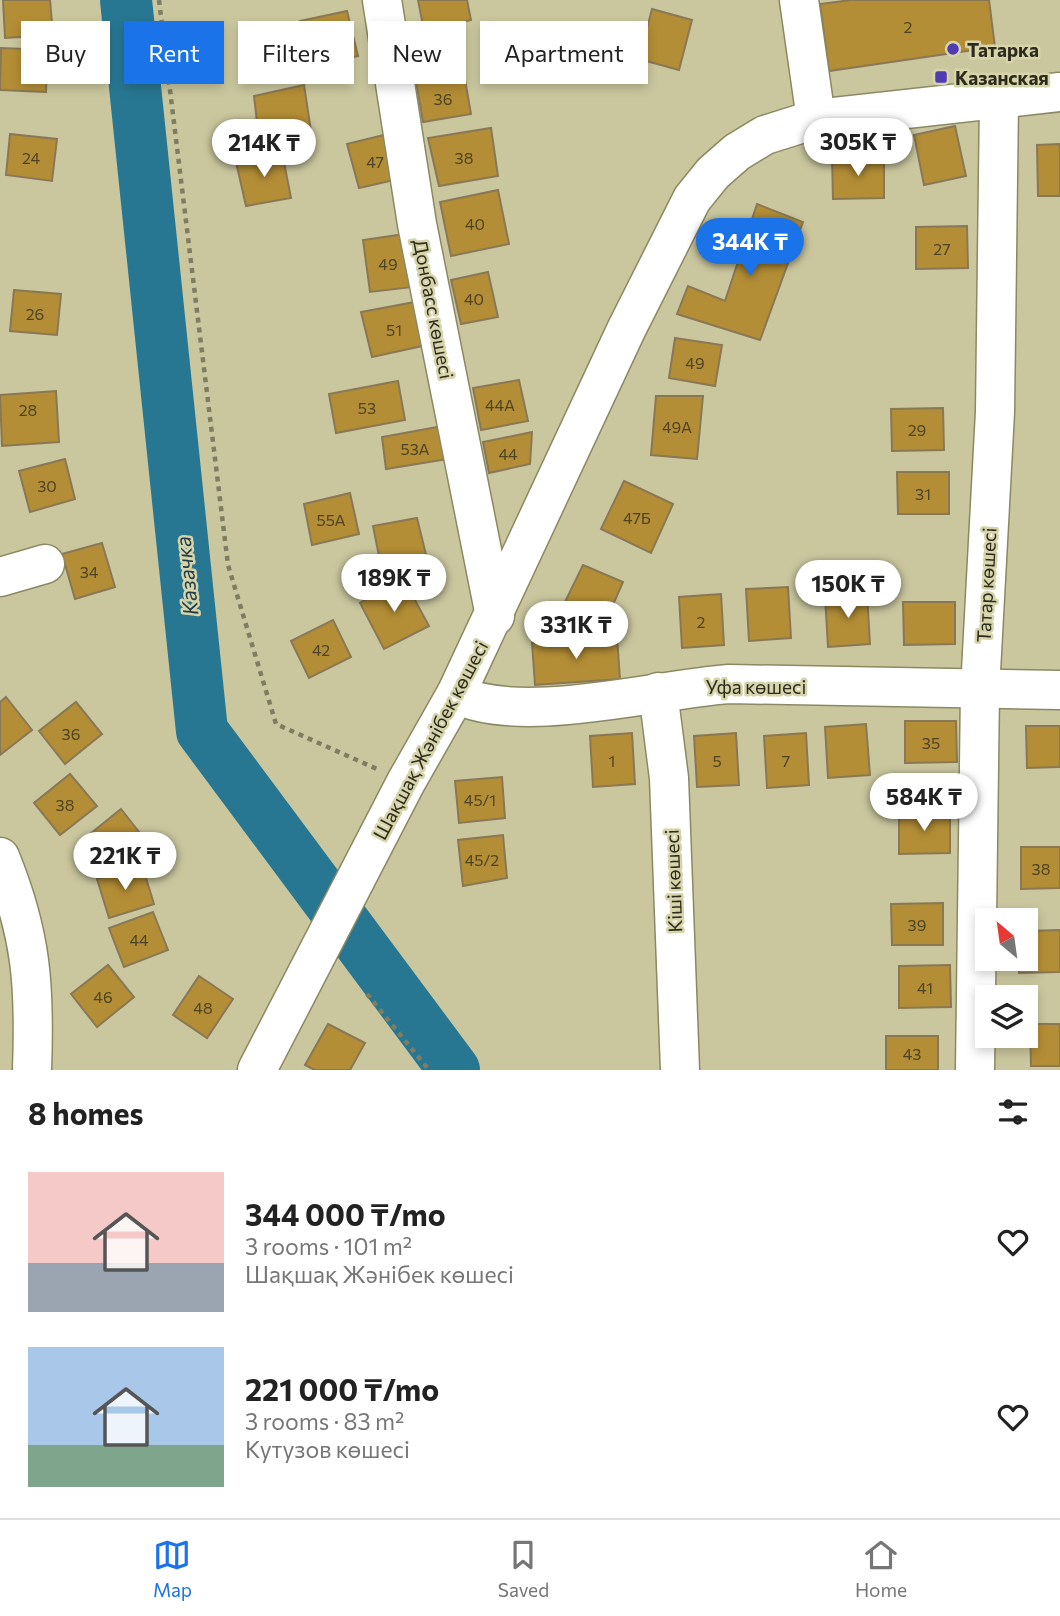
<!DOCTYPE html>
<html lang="en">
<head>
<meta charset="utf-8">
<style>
	body { margin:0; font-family:Commissioner,sans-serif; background:#f6f6f6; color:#222; height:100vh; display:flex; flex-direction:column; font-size:26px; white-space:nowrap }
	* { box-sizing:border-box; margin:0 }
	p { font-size:23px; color:#767676 }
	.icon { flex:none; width:38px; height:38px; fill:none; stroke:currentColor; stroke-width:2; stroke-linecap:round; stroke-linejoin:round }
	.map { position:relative; height:1070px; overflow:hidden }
	.side { display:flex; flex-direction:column; background:#fff; flex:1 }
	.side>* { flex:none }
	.top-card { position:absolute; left:21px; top:21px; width:700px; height:63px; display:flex; gap:14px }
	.needle { width:46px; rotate:331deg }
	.buttons { position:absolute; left:975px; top:908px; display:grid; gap:14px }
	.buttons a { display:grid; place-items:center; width:63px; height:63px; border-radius:0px; background:#fff; box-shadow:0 4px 10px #0003; font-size:35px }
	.price { position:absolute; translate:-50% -60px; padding:0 16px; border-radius:24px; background:#fff; color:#222; font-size:23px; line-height:46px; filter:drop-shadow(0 2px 4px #0008) }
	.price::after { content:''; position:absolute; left:50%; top:42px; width:21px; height:16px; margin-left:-10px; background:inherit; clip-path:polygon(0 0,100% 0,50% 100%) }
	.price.on { background:#1a73e8; color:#fff }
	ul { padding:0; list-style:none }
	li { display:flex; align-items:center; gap:21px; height:175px; padding:0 28px }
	li span { display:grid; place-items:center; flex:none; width:196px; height:140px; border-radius:0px; color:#555 }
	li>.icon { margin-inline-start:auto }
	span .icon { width:84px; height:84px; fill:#fffc; stroke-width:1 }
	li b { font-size:30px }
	h2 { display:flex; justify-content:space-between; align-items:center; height:84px; padding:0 28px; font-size:30px }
	.chip { padding:0 24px; border-radius:0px; background:#fff; box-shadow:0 4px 10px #0003; font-size:24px; line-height:63px }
	.chip.on { background:#1a73e8; color:#fff }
	.menu { display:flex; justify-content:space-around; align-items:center; height:98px; border-top:2px solid #e0e0e0; background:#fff; font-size:19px; color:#767676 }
	.menu a { display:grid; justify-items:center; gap:4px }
	.menu .on { color:#1a73e8 }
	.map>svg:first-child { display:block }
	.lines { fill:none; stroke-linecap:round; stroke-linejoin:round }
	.river { stroke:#287792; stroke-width:52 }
	.building { fill:#b48e36; stroke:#897855; stroke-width:2 }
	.minor-casing { stroke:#8b8963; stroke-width:41 }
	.major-casing { stroke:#8b8963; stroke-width:41 }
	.path { stroke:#7f7d61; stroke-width:4.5; stroke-dasharray:5 5; stroke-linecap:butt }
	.minor { stroke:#fff; stroke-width:38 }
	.major { stroke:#fff; stroke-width:38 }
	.poi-dot { fill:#503bb3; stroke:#d6d4ab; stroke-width:2.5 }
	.labels { text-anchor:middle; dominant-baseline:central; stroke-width:5; stroke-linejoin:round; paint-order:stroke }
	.number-label { font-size:16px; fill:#4e4422 }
	.poi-label { font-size:19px; font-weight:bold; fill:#2c2b1c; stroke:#d6d4ab; text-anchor:start }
	.street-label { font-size:19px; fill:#2c2b1c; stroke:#d6d4ab }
	.water-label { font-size:21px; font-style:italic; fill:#243d46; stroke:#d6d4ab }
</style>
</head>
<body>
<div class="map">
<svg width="1060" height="1070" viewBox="0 0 1060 1070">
	<rect width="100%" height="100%" fill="#cac79f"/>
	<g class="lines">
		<polyline class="river" points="126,0 202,731 454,1070"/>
	</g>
	<g class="building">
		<polygon points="3,0 50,0 53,35 5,38"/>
		<polygon points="418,0 467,0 471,20 424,31"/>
		<polygon points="851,0 989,0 995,47 829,71 820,4"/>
		<polygon points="652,9 692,20 679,70 639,59"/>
		<polygon points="347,11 358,56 310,67 300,21"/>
		<polygon points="1,48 48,50 46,92 0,90"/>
		<polygon points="464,74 471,114 423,122 416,81"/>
		<polygon points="304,85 311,131 259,140 254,96"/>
		<polygon points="955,126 966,176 924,185 914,135"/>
		<polygon points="491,128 498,176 439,186 428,138"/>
		<polygon points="392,133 403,178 359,188 347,144"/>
		<polygon points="10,134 57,139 52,181 6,175"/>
		<polygon points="1060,144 1060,196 1038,196 1037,145"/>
		<polygon points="282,152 291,198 246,206 236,162"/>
		<polygon points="832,157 884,157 884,198 833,199"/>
		<polygon points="498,190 509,244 451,256 440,202"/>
		<polygon points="757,204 803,222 760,340 677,314 688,286 725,301"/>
		<polygon points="967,226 968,268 916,269 916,227"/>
		<polygon points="405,234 413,287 370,292 363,240"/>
		<polygon points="488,272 498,317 461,324 451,280"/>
		<polygon points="14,290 61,294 57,335 10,331"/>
		<polygon points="415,302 427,345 372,357 361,312"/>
		<polygon points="675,338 722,345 715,386 669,378"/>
		<polygon points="519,380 528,421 481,430 473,388"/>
		<polygon points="398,381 405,420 336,433 329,394"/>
		<polygon points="56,391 59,442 2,446 0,395"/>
		<polygon points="656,396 703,396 697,459 651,455"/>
		<polygon points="943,408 944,450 892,451 891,409"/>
		<polygon points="443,426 448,459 386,469 382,437"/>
		<polygon points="532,432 530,464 489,473 483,442"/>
		<polygon points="65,459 75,499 30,512 19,471"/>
		<polygon points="897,472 949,472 949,514 898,514"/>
		<polygon points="624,481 673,504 651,553 601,529"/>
		<polygon points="350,493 359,534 312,545 304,504"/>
		<polygon points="417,518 428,563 382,571 373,526"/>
		<polygon points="102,543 115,587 75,599 62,554"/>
		<polygon points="583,565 623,582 605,623 563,606"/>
		<polygon points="403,578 429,626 384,649 360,603"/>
		<polygon points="788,587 791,638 749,641 746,589"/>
		<polygon points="867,593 870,644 828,647 825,596"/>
		<polygon points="721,594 724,645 682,648 679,597"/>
		<polygon points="903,602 955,602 955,644 904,645"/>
		<polygon points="333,620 351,657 309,678 291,641"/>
		<polygon points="617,637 620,679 535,685 532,643"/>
		<polygon points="6,697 32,730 0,755 0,702"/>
		<polygon points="76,702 102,734 65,764 39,731"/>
		<polygon points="905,721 956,721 957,762 905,763"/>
		<polygon points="866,724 870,775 828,778 825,727"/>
		<polygon points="1026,726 1060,726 1060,767 1027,768"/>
		<polygon points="632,733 635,784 593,787 590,736"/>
		<polygon points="736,733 739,785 697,787 694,736"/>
		<polygon points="806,733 809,785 767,788 764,736"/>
		<polygon points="70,774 97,806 60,835 34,803"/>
		<polygon points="502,777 505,818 459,823 455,781"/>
		<polygon points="121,809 147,842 110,871 84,839"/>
		<polygon points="899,812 950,812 950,853 899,854"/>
		<polygon points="503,835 507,878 463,886 458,840"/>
		<polygon points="1021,847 1060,847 1060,888 1021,889"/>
		<polygon points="142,865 154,904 109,918 97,879"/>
		<polygon points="943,903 943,945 892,945 891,904"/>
		<polygon points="153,912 168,950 124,967 109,928"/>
		<polygon points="1060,930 1060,972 1019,973 1019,959 1026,959 1026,931"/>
		<polygon points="108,965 134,997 97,1027 71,994"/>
		<polygon points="950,965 951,1007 899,1008 899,966"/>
		<polygon points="199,976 233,999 207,1038 173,1015"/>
		<polygon points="328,1024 365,1043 350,1070 315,1070 305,1065"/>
		<polygon points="1030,1024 1060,1024 1060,1066 1031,1066"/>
		<rect x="886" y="1036" width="52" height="34"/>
	</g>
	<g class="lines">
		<defs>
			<g id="minor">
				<polyline points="382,0 417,224 495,616"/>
				<polyline points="799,0 816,119"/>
				<polyline points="0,577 45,564"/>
				<polyline points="658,692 669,778 680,1070"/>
				<path d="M456 694C521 726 656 689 729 684L1060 690"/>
				<path d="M0 857C32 935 35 987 32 1070"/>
				<polyline points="975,1070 980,690 995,412 999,100"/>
			</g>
			<polyline id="major" points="257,1070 406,782 456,694 626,330 692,199 713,173 737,152 765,135 816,119 1060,92"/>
		</defs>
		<use href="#minor" class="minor-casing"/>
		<use href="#major" class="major-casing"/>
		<g class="path">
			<polyline points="159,0 228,565 276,724 377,769"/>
			<polyline points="367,994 429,1070"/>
		</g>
		<use href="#minor" class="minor"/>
		<use href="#major" class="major"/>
	</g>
	<g class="poi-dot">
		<circle cx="953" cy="49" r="7"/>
		<rect x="934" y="70" width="14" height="14" rx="3.5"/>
	</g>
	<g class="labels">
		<g class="number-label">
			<text x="908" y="26">2</text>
			<text x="443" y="98">36</text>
			<text x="31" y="157">24</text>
			<text x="464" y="157">38</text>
			<text x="375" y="161">47</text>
			<text x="475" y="223">40</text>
			<text x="942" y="248">27</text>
			<text x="388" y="263">49</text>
			<text x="474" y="298">40</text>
			<text x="35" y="313">26</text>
			<text x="394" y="329">51</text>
			<text x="695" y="362">49</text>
			<text x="500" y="404">44А</text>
			<text x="367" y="407">53</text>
			<text x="28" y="409">28</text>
			<text x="677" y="426">49А</text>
			<text x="917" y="429">29</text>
			<text x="415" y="448">53А</text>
			<text x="508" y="453">44</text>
			<text x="47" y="485">30</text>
			<text x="923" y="493">31</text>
			<text x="637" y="517">47Б</text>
			<text x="331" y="519">55А</text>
			<text x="89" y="571">34</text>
			<text x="701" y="621">2</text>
			<text x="321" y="649">42</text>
			<text x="71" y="733">36</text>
			<text x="931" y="742">35</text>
			<text x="612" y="760">1</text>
			<text x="717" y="760">5</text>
			<text x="786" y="760">7</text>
			<text x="480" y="799">45/1</text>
			<text x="65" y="804">38</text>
			<text x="482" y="859">45/2</text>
			<text x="1041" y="868">38</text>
			<text x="917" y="924">39</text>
			<text x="139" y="939">44</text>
			<text x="925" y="987">41</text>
			<text x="103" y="996">46</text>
			<text x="203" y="1007">48</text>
			<text x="912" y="1053">43</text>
		</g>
		<g class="poi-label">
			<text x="967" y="49">Татарка</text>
			<text x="955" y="77">Казанская</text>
		</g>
		<g class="street-label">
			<text transform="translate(434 309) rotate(79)">Донбасс көшесі</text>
			<text transform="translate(986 585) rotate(-87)">Татар көшесі</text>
			<text x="756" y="686">Уфа көшесі</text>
			<text transform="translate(430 740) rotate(-62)">Шақшақ Жәнібек көшесі</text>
			<text transform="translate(673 881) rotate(-92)">Кіші көшесі</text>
		</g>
		<g class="water-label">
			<text transform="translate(186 576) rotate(-96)">Казачка</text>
		</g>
	</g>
</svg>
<div class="buttons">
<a><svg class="needle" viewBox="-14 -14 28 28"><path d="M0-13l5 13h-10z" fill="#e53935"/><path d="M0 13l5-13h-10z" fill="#767676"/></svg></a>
<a><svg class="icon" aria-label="layers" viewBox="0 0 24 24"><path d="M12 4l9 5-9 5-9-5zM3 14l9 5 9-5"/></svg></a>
</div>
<b class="price" style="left:858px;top:178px">305K ₸</b>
<b class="price" style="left:264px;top:179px">214K ₸</b>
<b class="price on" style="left:750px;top:278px">344K ₸</b>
<b class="price" style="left:394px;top:614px">189K ₸</b>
<b class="price" style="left:848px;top:620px">150K ₸</b>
<b class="price" style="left:576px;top:661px">331K ₸</b>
<b class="price" style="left:924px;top:833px">584K ₸</b>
<b class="price" style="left:125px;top:892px">221K ₸</b>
<div class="top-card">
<a class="chip">Buy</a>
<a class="chip on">Rent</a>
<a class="chip">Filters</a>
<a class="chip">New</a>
<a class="chip">Apartment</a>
</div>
</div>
<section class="side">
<h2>8 homes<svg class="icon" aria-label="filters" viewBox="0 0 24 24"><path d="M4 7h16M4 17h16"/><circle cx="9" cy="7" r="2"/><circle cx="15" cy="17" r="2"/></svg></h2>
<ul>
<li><span style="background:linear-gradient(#f6c9c9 65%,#9aa5b1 0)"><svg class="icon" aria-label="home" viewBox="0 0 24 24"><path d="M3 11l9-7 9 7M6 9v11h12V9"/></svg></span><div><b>344 000 ₸/mo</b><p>3 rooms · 101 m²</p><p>Шақшақ Жәнібек көшесі</p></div><svg class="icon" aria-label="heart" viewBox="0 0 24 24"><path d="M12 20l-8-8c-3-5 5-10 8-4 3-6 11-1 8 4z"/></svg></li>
<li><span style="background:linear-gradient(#a9c7e8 70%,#7fa58c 0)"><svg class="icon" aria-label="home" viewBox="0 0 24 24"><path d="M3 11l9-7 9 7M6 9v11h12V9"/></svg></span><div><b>221 000 ₸/mo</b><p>3 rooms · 83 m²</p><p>Кутузов көшесі</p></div><svg class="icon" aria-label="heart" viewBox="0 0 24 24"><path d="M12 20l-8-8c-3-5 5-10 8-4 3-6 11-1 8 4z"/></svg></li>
</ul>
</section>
<nav class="menu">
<a class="on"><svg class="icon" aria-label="map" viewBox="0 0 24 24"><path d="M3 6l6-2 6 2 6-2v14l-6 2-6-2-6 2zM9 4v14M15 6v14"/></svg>Map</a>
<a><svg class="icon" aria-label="saved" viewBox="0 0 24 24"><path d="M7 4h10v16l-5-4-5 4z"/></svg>Saved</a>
<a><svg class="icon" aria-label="home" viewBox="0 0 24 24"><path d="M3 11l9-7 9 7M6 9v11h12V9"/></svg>Home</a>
</nav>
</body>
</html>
